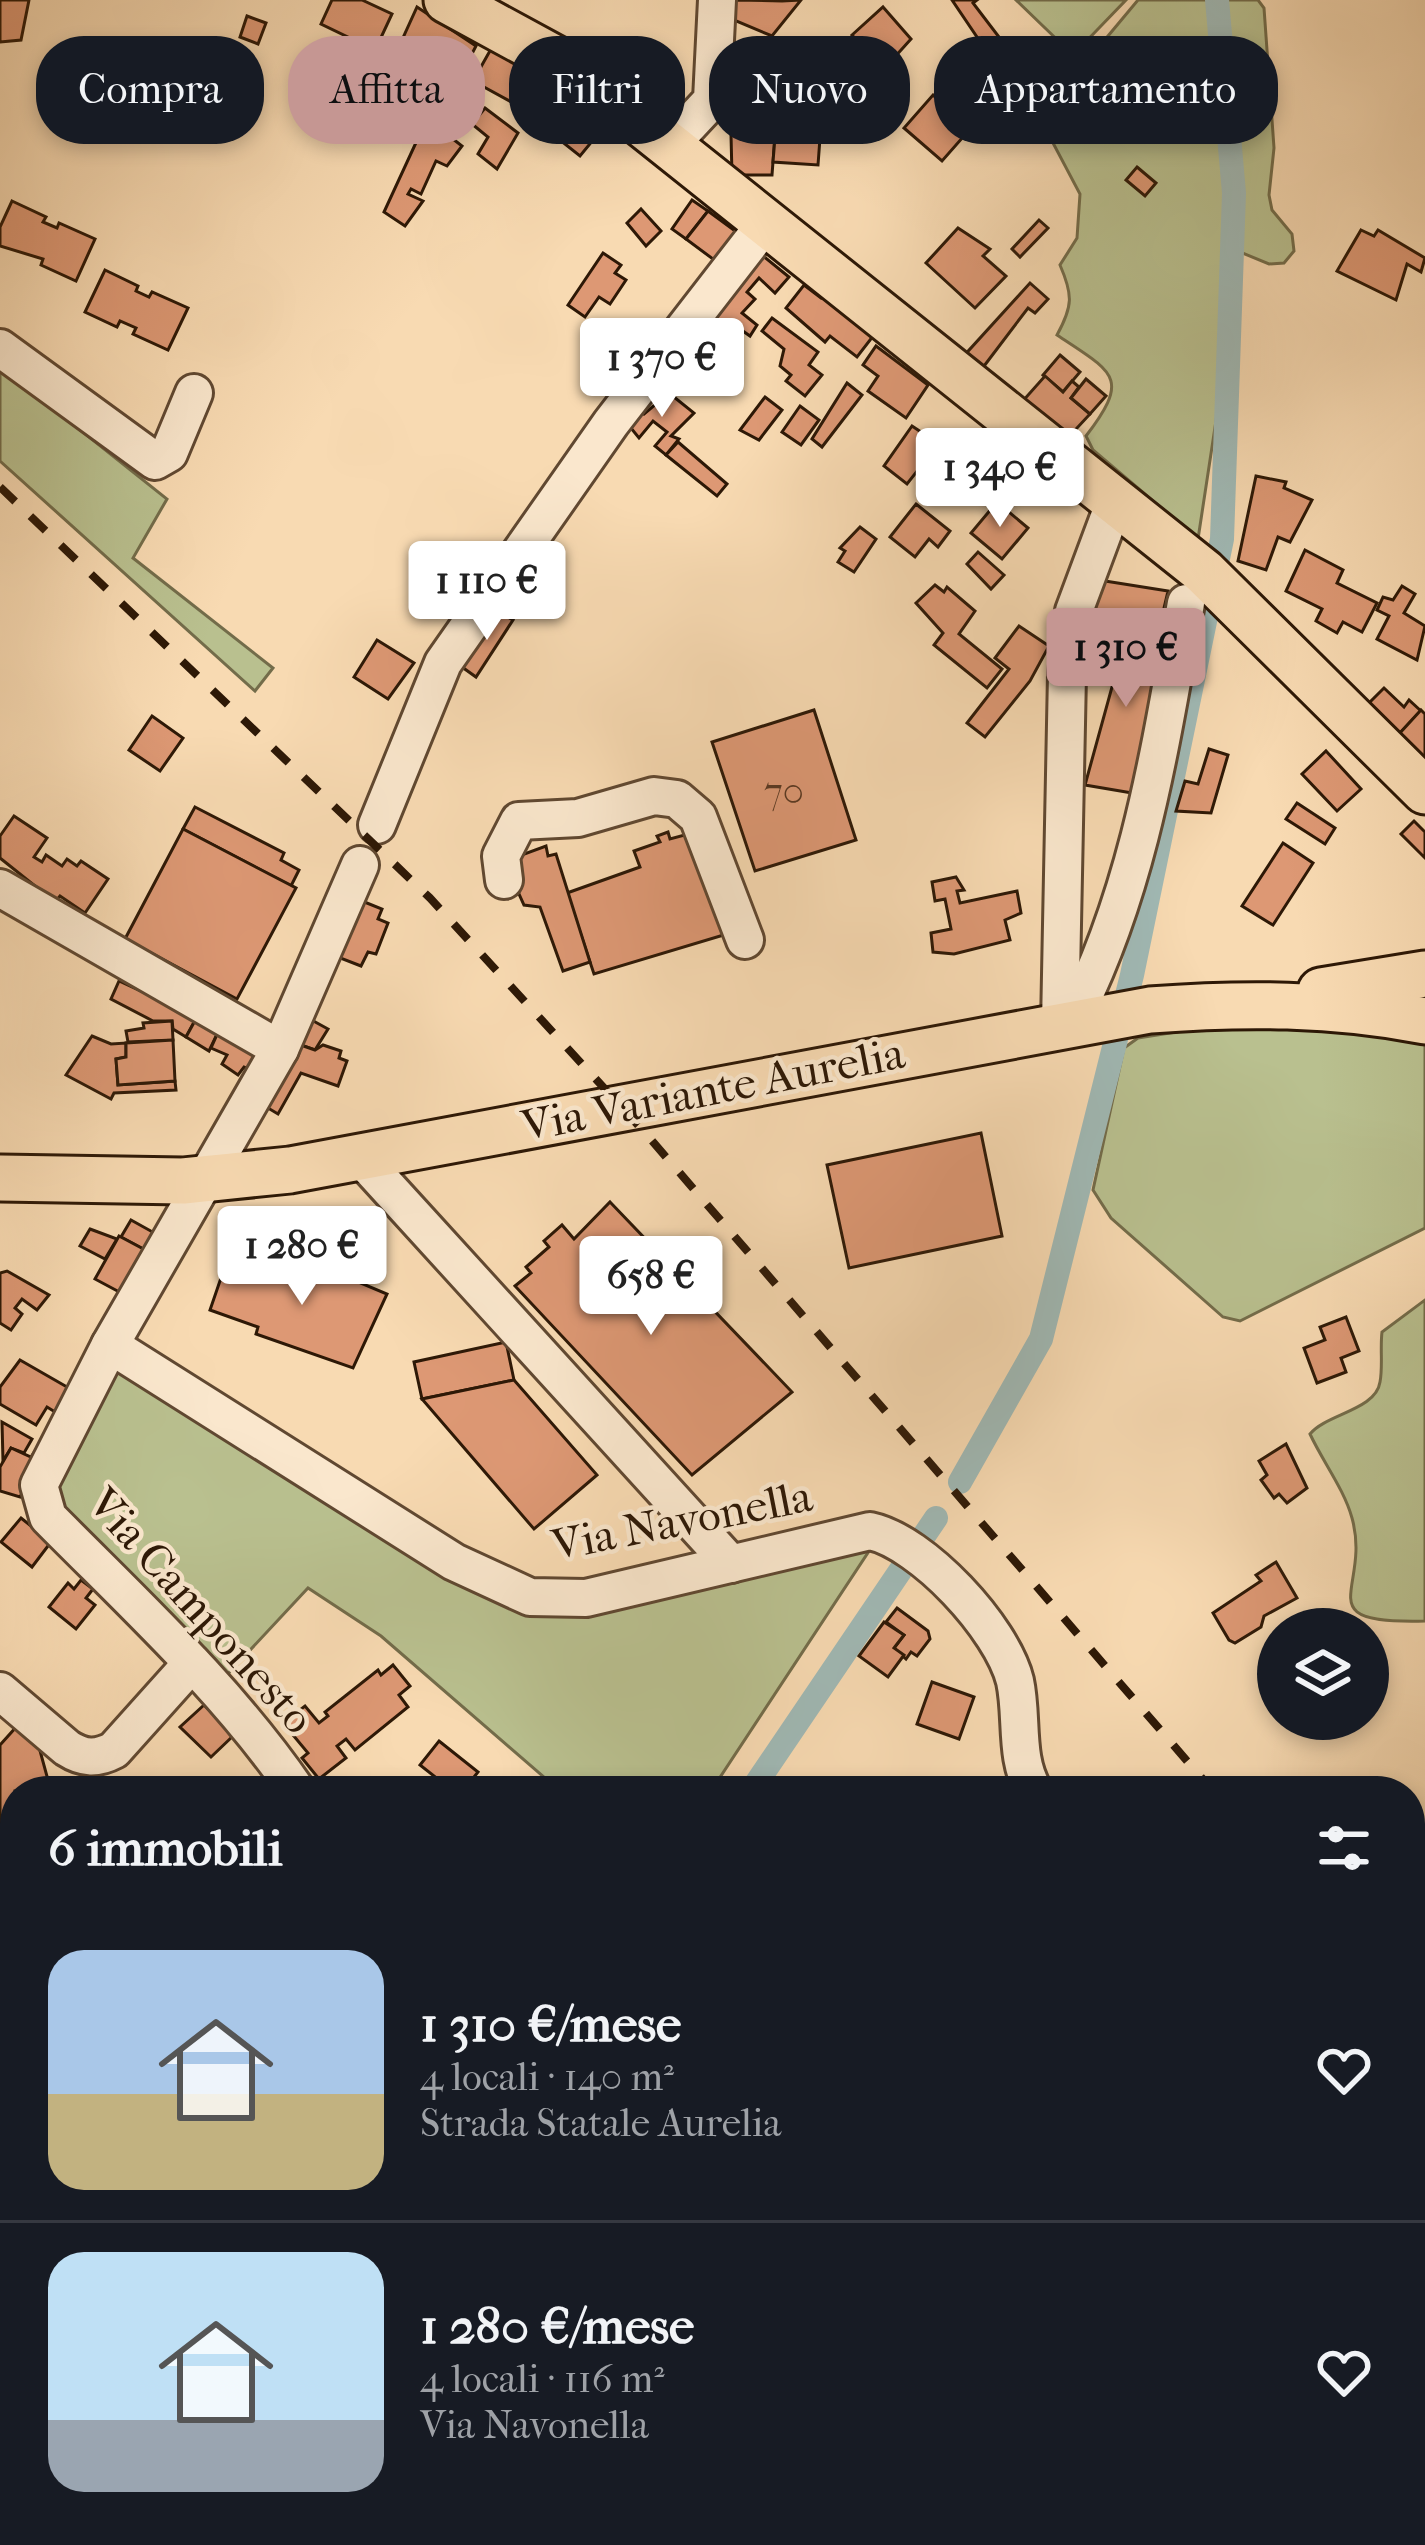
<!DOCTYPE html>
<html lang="it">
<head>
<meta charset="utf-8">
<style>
	body { margin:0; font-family:"IM FELL French Canon",serif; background:#20242c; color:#f1f3f6; height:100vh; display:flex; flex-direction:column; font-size:45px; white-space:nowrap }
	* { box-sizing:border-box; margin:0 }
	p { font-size:39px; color:#9ea1a6 }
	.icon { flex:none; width:66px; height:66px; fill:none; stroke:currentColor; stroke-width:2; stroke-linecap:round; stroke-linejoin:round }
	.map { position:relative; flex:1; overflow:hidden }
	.panel { position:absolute; left:0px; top:1776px; width:1425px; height:771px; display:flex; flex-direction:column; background:#171b24; border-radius:48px 48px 0 0; box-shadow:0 6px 18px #0003 }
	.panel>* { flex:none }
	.hud { position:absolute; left:36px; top:36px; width:1353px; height:108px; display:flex; gap:24px }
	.buttons { position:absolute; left:1257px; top:1608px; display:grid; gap:24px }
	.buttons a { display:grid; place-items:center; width:132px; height:132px; border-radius:50%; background:#171b24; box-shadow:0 6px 18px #0003; font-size:60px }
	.price { position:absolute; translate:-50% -102px; padding:0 27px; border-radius:12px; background:#fff; color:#222; font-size:39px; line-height:78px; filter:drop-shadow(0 3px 6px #0008) }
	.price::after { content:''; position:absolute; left:50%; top:72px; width:36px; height:27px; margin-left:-18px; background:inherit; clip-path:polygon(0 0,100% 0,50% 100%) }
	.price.selected { background:#c59692; color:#111 }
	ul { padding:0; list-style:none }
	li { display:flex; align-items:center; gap:36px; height:300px; padding:0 48px }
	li+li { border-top:3px solid #363941 }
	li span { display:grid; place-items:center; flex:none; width:336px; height:240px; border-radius:36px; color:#555 }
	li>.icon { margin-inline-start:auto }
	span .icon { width:144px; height:144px; fill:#fffc; stroke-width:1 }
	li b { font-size:51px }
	h2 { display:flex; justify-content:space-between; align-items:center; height:144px; padding:0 48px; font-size:51px }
	.pill { padding:0 42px; border-radius:48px; background:#171b24; box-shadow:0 6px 18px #0003; font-size:42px; line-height:108px }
	.pill.selected { background:#c59692; color:#111 }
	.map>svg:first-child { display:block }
	.green { fill:#b9c08f; stroke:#736c4a; stroke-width:3 }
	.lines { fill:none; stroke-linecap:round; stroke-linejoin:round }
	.canal { stroke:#a0b9b5; stroke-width:24 }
	.building { fill:#dd9874; stroke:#2d1806; stroke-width:3 }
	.minor-casing { stroke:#604831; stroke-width:42 }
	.major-casing { stroke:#2d1806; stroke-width:51 }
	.minor { stroke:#fae7cd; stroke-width:36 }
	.major { stroke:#f8dab2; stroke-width:45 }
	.rail { stroke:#2d1806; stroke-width:8; stroke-dasharray:21 21; stroke-linecap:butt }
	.labels { text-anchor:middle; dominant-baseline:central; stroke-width:9; stroke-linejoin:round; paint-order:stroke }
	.number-label { font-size:39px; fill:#593822 }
	.street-label { font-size:45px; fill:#2d1806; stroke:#fae7cd }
</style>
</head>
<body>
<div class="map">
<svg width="1425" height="2545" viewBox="0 0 1425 2545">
	<rect width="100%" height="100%" fill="#f8dab2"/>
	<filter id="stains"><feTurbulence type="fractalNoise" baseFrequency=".00167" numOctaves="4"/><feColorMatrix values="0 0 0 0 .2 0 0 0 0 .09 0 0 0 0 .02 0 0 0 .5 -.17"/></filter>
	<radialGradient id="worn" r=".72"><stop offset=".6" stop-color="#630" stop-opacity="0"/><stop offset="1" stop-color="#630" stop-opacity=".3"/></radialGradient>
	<g class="green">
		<polygon points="1016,0 1126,0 1073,55"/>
		<path d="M1138 0H1258L1264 8 1274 148 1269 195 1272 210 1292 234 1294 251 1284 263 1269 264 1228 247 1219 401 1198 539 1093 450 1086 436C1131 377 1114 373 1057 335 1073 306 1073 295 1060 265L1077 238 1080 194 1043 124 1060 91 1097 71 1103 42Z"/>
		<polygon points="0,366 167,499 133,558 273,668 255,691 0,461"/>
		<polygon points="1208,1027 1362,1032 1425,1043 1425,1228 1240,1321 1223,1317 1111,1218 1093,1190 1124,1048 1138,1038"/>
		<path d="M1425 1300V1621C1304 1624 1372 1590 1352 1518 1344 1489 1323 1462 1310 1434 1326 1414 1376 1410 1380 1382 1383 1367 1380 1348 1382 1332Z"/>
		<polygon points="122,1367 526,1611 871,1548 711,1791 560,1791 381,1636 308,1588 224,1678 54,1505 56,1475 107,1374"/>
	</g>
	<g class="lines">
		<g class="canal">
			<polyline points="960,1482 1041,1339 1132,975 1222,539 1234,193 1217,0"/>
			<polyline points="751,1791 936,1518"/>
			<polyline points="318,2545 324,2532"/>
		</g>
	</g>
	<g class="building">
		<polygon points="0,0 29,0 21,40 0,42"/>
		<polygon points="332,0 362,0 392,14 371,59 352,50 356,41 321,24"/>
		<polygon points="736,0 782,1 801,0 772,36 729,18"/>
		<polygon points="952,0 977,0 973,3 1021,66 1004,77"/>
		<polygon points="417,7 476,46 461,75 450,66 405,140 393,135 400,123 394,120 389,130 368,119 386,83 413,96 421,79 416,76 420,68 397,51"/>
		<polygon points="883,7 911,39 883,70 852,35"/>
		<polygon points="247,16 266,23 258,44 240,37"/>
		<polygon points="491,49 533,72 515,104 473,81"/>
		<polygon points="933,95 971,128 942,161 904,128"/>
		<polygon points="571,97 607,123 580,156 546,129"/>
		<polygon points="485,108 518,133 497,169 478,154 488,137 472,124"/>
		<polygon points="431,110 460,124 453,139 462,146 447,166 436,161 421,194 411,189 408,194 423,201 405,226 384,212"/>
		<polygon points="793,111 809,112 808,137 750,129 749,134 736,135 735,116 792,122"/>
		<polygon points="750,129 775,135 772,175 732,175 731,135 749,134"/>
		<polygon points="775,137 820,138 818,165 773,162"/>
		<polygon points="1137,167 1156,183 1145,196 1126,180"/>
		<polygon points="692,200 708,211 686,239 672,229"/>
		<polygon points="12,201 46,217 43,222 57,228 59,223 95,239 76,281 41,265 43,259 0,246 0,227"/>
		<polygon points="641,209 661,231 646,246 627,223"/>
		<polygon points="708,211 742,236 721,265 686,239"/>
		<polygon points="1039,220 1048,228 1020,257 1012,249"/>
		<polygon points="958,228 990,249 983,256 1006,276 975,308 926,263"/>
		<polygon points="1361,230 1374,236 1378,230 1425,258 1421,272 1407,264 1396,300 1337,271"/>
		<polygon points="757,251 789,277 775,293 759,278 747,292 755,299 742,313 757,325 750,336 740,329 730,341 716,317"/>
		<polygon points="603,253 621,265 615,273 626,280 610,304 599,297 585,317 568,305"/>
		<polygon points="105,270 138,286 136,291 149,297 152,292 188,308 168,350 133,334 136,328 120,321 117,327 85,312"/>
		<polygon points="1030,283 1048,299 1035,313 1028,308 978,374 961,359"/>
		<polygon points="804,285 821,298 826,292 877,331 857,357 830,336 825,342 786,308"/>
		<polygon points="772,318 818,352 809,365 822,375 805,396 786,381 791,375 780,366 784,349 762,331"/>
		<polygon points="876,346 928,385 906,418 868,391 878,376 863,365"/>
		<polygon points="1060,355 1080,372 1063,392 1043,375"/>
		<polygon points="1045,376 1063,392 1072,381 1079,387 1071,398 1090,414 1065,441 1021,403"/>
		<polygon points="1086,379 1106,396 1090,414 1071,398"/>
		<polygon points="847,383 862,395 822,447 812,439"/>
		<polygon points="669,393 694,413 671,436 679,439 666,455 655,446 667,432 653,421 639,438 626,422 637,408 644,414"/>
		<polygon points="765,397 782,410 759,440 740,430"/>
		<polygon points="800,406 819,420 801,445 782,432"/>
		<polygon points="912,426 924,434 921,439 933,451 907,484 884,466"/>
		<polygon points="678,442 727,484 717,496 666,455"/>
		<polygon points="1256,476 1286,482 1284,488 1312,500 1290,542 1278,537 1266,570 1238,561"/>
		<polygon points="997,502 1028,528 1002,559 971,533"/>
		<polygon points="916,504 950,531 938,547 929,539 915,557 890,537"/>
		<polygon points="860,527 876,539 854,572 838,562 845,551 840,548"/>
		<polygon points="1305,550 1343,570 1337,583 1377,603 1362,632 1343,622 1337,633 1316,621 1322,609 1286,591"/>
		<polygon points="978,552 1004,575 991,589 967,564"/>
		<polygon points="1105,581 1168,591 1157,638 1088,626"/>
		<polygon points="935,585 944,592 947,587 975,611 959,634 1002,669 987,688 934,645 943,633 916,603"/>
		<polygon points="1402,586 1415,594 1404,613 1425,626 1417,660 1377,639 1389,616 1377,610 1383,597 1393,600"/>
		<polygon points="495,610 513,620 476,677 462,667"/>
		<polygon points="1019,626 1049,646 1030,681 985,737 967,723 1009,669 995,658"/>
		<polygon points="1102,628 1166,641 1138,794 1085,785 1117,669 1097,665"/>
		<polygon points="377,640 414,663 388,699 354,677"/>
		<polygon points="1384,688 1404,707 1409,700 1421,711 1399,734 1368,704"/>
		<polygon points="814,710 856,840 755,871 712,742"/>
		<polygon points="1421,710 1425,714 1425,759 1399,734"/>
		<polygon points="152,716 183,738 160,771 129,750"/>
		<polygon points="1209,749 1228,755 1211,813 1176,811 1185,781 1198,784"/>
		<polygon points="1326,751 1361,789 1337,811 1302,774"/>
		<polygon points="1297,803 1335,828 1325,844 1286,819"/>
		<polygon points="195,807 284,853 281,860 299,870 291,886 183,829"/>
		<polygon points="14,816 47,838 34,857 42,862 46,855 62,866 67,859 77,866 81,861 108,879 85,913 60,896 55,902 0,858 0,836"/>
		<polygon points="1414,821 1425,832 1425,858 1401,834"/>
		<polygon points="183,829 296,888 237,999 125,939"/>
		<polygon points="668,832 670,839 692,833 727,934 594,974 567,893 640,867 634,851 660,842 657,836"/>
		<polygon points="1283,843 1313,863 1273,925 1242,906"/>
		<polygon points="546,846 548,856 556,854 590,962 563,971 540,907 524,905 510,874 521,868 516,857"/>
		<polygon points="956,877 964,890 957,891 960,903 1017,891 1021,913 1005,920 1010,940 954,954 933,952 931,933 951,929 945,899 935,901 932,882"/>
		<polygon points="357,899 382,909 378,919 388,923 376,954 368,952 361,966 335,956"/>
		<polygon points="119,981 197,1017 186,1037 173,1029 172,1021 153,1021 111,999"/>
		<polygon points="197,1017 220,1028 209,1051 186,1037"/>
		<polygon points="308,1018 328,1029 315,1050 295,1043"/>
		<polygon points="172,1021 173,1040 128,1042 126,1031 144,1028 143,1023"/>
		<polygon points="220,1028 269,1054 261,1074 244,1067 238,1075 222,1064 227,1055 211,1048"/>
		<polygon points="92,1036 111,1044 126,1043 126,1057 116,1059 118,1085 175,1081 176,1090 114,1093 111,1099 66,1075"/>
		<polygon points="173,1040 175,1081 118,1085 116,1059 126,1057 126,1043"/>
		<polygon points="295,1043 315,1050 323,1045 341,1051 339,1058 347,1061 338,1086 301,1073 278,1114 263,1105"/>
		<polygon points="981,1133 1002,1236 849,1268 827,1165"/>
		<polygon points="610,1202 792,1392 692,1475 515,1286 531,1273 526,1267 549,1247 544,1241 562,1225 574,1239"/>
		<polygon points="131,1220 158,1235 149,1252 121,1237"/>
		<polygon points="90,1229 117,1239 105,1259 80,1246"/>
		<polygon points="119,1236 149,1252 125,1295 95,1279"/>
		<polygon points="306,1260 387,1294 353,1368 256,1334 258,1327 210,1310 223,1272"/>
		<polygon points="7,1271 49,1295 37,1310 22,1299 15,1308 22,1314 11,1330 0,1323 0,1273"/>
		<polygon points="1346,1317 1359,1351 1341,1358 1346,1372 1317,1383 1304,1348 1325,1340 1320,1327"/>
		<polygon points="506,1342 514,1380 422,1399 414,1362"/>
		<polygon points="20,1360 74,1391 60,1415 47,1407 36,1425 0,1404 0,1387"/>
		<polygon points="514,1380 597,1475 534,1529 422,1399"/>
		<polygon points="2,1422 32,1439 24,1453 11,1448 3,1461"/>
		<polygon points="1286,1444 1307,1488 1287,1503 1279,1494 1274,1498 1261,1480 1267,1475 1259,1461"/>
		<polygon points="11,1448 31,1457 35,1451 43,1455 20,1497 0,1491 0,1467"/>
		<polygon points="21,1518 51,1542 32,1567 1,1542"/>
		<polygon points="1276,1562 1297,1598 1264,1616 1261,1627 1235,1643 1229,1640 1213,1613 1261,1581 1256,1575"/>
		<polygon points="81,1580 93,1589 86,1598 95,1605 76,1629 49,1607 68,1583 74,1589"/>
		<polygon points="897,1608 928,1631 930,1639 917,1656 911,1652 906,1659 894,1648 904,1635 886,1622"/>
		<polygon points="884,1622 904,1635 894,1648 904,1655 888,1677 859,1656"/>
		<polygon points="393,1665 410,1686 399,1695 408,1707 355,1750 346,1739 337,1746 346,1758 319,1779 302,1758 308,1753 283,1723 305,1706 319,1723 328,1716 325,1712 378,1670 381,1675"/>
		<polygon points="932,1682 974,1697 959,1739 917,1724"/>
		<polygon points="204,1705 234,1735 211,1757 180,1727"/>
		<polygon points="18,1725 39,1747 51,1791 15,1791 15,1845 0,1853 0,1745"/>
		<polygon points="439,1741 478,1772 463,1791 453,1791 420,1765"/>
		<polygon points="15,2066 15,2141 0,2127 0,2082"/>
		<polygon points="0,2420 15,2432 0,2460"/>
		<polygon points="116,2532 162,2532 154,2545 126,2545 113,2538"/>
	</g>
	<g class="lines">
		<defs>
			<g id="minor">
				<polyline points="671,144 712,100 717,0"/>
				<polyline points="0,348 155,461 169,453 194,393"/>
				<polyline points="377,825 443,663 611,423 765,224"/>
				<polyline points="504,880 501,856 519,821 578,818 654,796 677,799 698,817 745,940"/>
				<polyline points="0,888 280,1049"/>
				<path d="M1070 1024C1139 892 1160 748 1186 603"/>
				<polyline points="1060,1025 1067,674 1074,611 1115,501"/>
				<polyline points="362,1159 731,1564"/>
				<path d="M110 1345 454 1562 530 1597 586 1598 870 1531C922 1542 1002 1628 1015 1681 1023 1718 1014 1758 1034 1791"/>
				<path d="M0 1691 67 1748C84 1759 97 1759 114 1750L192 1663"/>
				<path d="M297 1791C227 1689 134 1604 48 1517L39 1485 110 1345 280 1049 360 865"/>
				<polyline points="1410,2077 1425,2094"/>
				<polyline points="0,2192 15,2178"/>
				<polyline points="561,2532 562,2545"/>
				<polyline points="170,2545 178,2532"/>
			</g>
			<g id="major">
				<polyline points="447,0 572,68 1204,572 1425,791"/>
				<polyline points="1321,991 1425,974"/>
				<path d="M0 1178 183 1181 290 1170 1150 1010C1243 1003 1333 1003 1425 1021"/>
			</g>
		</defs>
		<use href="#minor" class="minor-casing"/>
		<use href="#major" class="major-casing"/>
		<use href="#minor" class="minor"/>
		<use href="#major" class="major"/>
		<g class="rail">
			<polyline points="0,487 430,898 647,1135 1213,1791"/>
			<polyline points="1410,2019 1425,2037"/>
		</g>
	</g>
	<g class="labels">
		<g class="number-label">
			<text x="784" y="791">70</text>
		</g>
		<g class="street-label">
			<text transform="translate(713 1090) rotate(-11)">Via Variante Aurelia</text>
			<text transform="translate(682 1521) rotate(-11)">Via Navonella</text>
			<text transform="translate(201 1611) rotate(48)">Via Camponesto</text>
		</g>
	</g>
	<rect width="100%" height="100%" filter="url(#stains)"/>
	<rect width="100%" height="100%" fill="url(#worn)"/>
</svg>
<div class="buttons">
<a><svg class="icon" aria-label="layers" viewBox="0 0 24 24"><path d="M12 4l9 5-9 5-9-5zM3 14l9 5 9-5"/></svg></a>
</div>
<b class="price" style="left:662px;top:420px">1 370 €</b>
<b class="price" style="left:1000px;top:530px">1 340 €</b>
<b class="price" style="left:487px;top:643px">1 110 €</b>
<b class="price selected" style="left:1126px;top:710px">1 310 €</b>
<b class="price" style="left:302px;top:1308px">1 280 €</b>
<b class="price" style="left:651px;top:1338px">658 €</b>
<div class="hud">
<a class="pill">Compra</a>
<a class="pill selected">Affitta</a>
<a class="pill">Filtri</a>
<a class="pill">Nuovo</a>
<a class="pill">Appartamento</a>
</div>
<section class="panel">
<h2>6 immobili<svg class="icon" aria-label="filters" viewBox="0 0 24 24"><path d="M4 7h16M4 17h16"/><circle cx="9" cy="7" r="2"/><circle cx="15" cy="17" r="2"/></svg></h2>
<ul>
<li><span style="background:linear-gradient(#a9c7e8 60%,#c2b280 0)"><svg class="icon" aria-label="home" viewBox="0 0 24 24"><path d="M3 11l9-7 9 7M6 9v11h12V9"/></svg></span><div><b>1 310 €/mese</b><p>4 locali · 140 m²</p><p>Strada Statale Aurelia</p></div><svg class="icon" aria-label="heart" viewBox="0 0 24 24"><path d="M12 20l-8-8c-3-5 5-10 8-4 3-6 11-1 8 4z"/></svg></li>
<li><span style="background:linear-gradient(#bfe0f5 70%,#9aa5b1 0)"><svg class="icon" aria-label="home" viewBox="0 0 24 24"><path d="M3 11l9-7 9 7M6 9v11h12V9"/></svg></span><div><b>1 280 €/mese</b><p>4 locali · 116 m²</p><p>Via Navonella</p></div><svg class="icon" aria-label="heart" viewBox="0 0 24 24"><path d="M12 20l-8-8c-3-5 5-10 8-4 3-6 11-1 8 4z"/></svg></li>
</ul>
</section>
</div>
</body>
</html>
